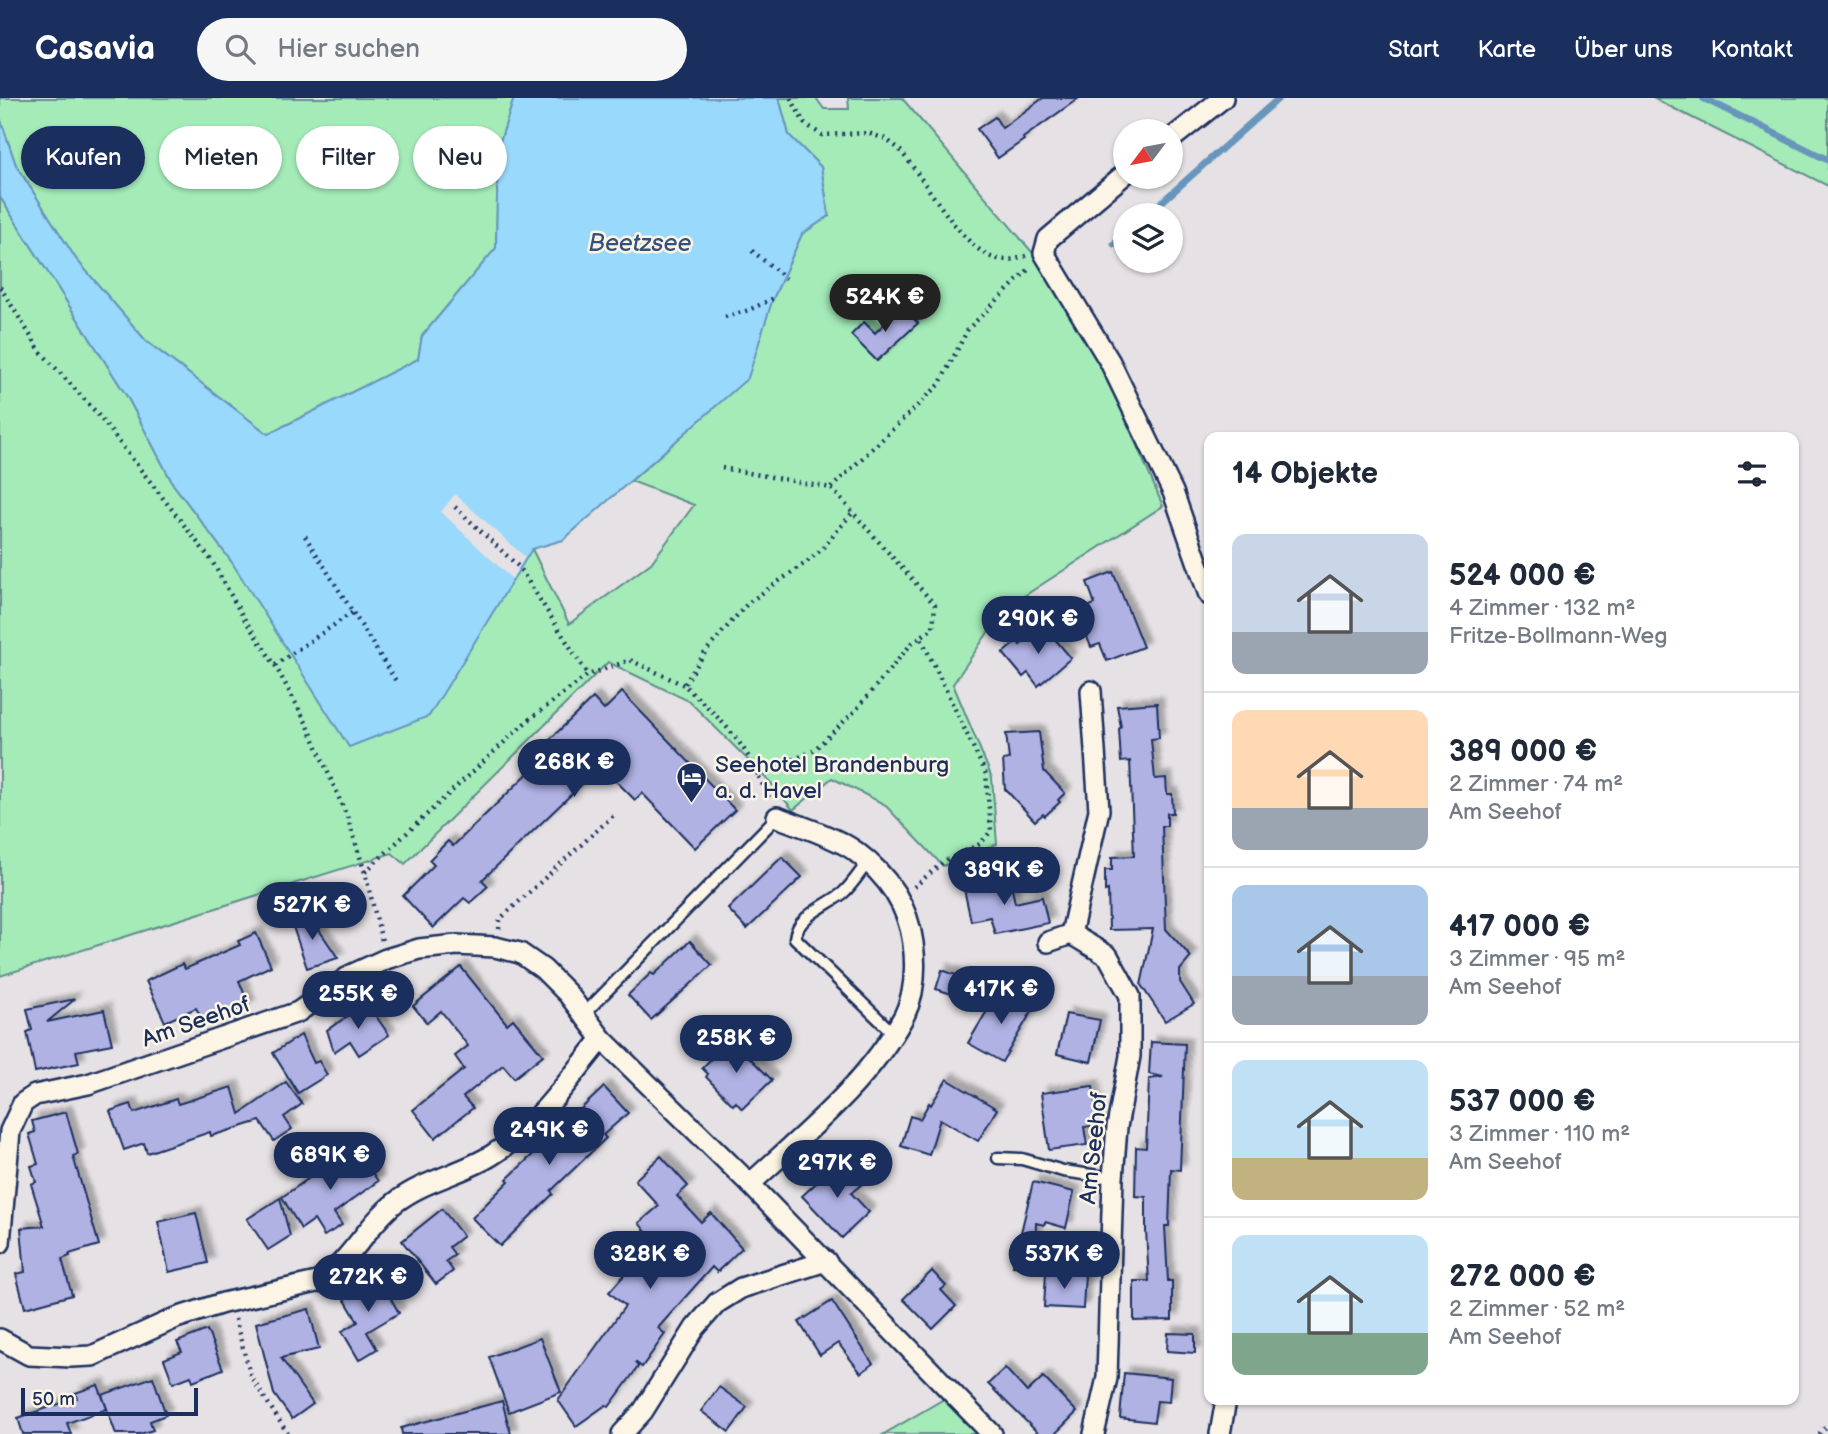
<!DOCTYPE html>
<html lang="de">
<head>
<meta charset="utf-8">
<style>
	body { margin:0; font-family:"Balsamiq Sans",sans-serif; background:#f6f6f7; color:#1f2937; height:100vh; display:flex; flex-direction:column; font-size:26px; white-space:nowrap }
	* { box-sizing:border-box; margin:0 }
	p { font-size:23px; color:#747a83 }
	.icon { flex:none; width:38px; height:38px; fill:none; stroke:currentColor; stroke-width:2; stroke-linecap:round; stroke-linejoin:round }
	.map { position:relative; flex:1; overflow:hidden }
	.sheet { position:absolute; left:1204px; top:334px; width:595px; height:973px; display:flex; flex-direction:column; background:#fff; border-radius:14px; box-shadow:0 2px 5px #0004 }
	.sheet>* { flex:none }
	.hud { position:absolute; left:21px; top:28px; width:665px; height:63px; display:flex; gap:14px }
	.needle { width:46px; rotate:238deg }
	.tools { position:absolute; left:1113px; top:21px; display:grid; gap:14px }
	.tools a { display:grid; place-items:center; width:70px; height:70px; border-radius:50%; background:#fff; box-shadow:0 2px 5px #0004; font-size:35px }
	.scale { position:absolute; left:21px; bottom:18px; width:177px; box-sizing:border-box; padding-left:7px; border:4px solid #1b2f5e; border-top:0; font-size:19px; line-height:24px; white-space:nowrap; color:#1b2f5e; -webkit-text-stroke:5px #fcf5e5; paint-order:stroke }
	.price { position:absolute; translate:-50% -60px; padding:0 16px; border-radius:24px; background:#1b2f5e; color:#fff; font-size:23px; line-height:46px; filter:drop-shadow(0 2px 4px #0008) }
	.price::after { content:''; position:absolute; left:50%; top:42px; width:21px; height:16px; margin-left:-10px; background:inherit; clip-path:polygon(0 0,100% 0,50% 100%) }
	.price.selected { background:#222; color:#fff }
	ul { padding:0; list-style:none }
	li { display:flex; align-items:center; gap:21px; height:175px; padding:0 28px }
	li+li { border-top:2px solid #e0e1e3 }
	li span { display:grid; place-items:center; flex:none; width:196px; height:140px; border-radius:14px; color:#555 }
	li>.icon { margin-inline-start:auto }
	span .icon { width:84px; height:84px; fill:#fffc; stroke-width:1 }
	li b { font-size:30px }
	h2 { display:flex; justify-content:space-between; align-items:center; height:84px; padding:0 28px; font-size:30px }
	.chip { padding:0 24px; border-radius:32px; background:#fff; box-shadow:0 2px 5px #0004; font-size:24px; line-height:63px }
	.chip.selected { background:#1b2f5e; color:#fff }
	header { display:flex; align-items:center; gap:42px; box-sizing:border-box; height:98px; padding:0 35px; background:#1b2f5e; color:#fff }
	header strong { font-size:33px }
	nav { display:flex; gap:38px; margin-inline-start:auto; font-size:24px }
	.search { width:490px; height:63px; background:#f6f6f7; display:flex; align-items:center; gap:18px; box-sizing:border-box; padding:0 24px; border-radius:38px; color:#747a83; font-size:26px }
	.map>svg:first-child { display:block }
	.green { fill:#a4ebb8; stroke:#608d8b; stroke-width:2 }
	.water { fill:#99d9fb; stroke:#6795bc; stroke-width:2 }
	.pier { fill:#e5e1e4 }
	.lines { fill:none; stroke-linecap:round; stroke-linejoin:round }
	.stream { stroke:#6795bc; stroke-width:7 }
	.building { fill:#afb2e3; stroke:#1b2f5e; stroke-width:2; filter:url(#shadow) }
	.lane-casing { stroke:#1b2f5e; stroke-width:15 }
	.street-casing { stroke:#1b2f5e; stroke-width:24 }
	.path { stroke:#1b2f5e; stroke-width:4.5; stroke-dasharray:2 5; stroke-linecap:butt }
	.lane { stroke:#fcf5e5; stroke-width:10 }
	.street { stroke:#fcf5e5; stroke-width:19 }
	.labels { text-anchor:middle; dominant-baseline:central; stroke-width:5; stroke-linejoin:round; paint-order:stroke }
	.poi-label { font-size:23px; fill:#1b2f5e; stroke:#fcf5e5; text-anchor:start }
	.street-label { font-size:23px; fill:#1b2f5e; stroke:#fcf5e5 }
	.water-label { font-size:24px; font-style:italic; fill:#34517d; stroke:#fcf5e5 }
</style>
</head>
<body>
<header>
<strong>Casavia</strong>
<div class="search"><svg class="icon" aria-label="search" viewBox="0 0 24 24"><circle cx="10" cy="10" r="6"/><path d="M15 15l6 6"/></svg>Hier suchen</div>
<nav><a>Start</a><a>Karte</a><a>Über uns</a><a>Kontakt</a></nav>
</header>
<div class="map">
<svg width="1828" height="1336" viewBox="0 0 1828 1336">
	<defs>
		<filter id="shadow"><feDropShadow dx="6" dy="-6" stdDeviation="2" flood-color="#0004"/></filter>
	</defs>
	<rect width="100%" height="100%" fill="#e5e1e4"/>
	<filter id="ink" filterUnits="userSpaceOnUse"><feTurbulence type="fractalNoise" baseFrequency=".0143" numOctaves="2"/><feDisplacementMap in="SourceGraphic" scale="14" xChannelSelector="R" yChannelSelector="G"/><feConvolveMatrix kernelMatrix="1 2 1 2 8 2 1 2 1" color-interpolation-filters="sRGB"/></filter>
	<g filter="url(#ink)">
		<g class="green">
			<polygon points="0,0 514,0 498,50 496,150 422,238 418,262 268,336 146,243 76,161 16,67 0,20"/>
			<polygon points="779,0 816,0 824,11 849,11 848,0 902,0 1037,160 1103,269 1163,408 1004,511 953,586 992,680 997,746 943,768 884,706 832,680 793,712 770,684 689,603 608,564 405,766 392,755 0,878 0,99 128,300 173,386 231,463 525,459 532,451 569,526 651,465 694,407 631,383 747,280 772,203 802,136 829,118 821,69 789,37"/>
			<polygon points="1653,0 1828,0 1828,88"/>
			<polygon points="944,1301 981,1336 884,1336"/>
		</g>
		<polygon class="water" points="514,0 779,0 789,37 821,69 829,118 802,136 772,203 748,280 563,442 532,451 429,618 349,649 231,463 173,386 128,300 0,99 0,20 16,67 76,161 146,243 268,336 418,261 422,238 496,150 498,50"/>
		<polygon class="pier" points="455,396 525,459 512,481 441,414"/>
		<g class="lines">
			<g class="stream">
				<polyline points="1703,0 1828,62"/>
				<polyline points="1147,117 1279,0"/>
				<polyline points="1114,146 1125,136"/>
			</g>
		</g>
		<g class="building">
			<polygon points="1043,0 1079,0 1023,40 1024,42 998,60 977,31 995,19 1002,30"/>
			<polygon points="902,209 918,225 877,263 851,237 864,224 875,235"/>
			<polygon points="1113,474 1143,549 1107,563 1100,546 1091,549 1083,529 1093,525 1087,509 1095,506 1087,484"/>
			<polygon points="1043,527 1071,560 1038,588 1028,575 1023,579 1003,555 1017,543 1020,547"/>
			<polygon points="622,594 735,712 695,750 642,695 635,702 601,668 482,782 488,788 470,805 464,800 433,830 403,798 434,767 429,762 448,743 453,748 551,653 544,647 593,600 604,612"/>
			<polygon points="1157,605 1159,640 1151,641 1155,681 1166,680 1167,696 1172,696 1173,715 1167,715 1167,728 1162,728 1166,831 1191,859 1180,872 1180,884 1194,906 1165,923 1141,887 1153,831 1109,832 1108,792 1105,793 1105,772 1112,772 1112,759 1134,758 1130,663 1121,664 1119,631 1121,629 1117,608"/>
			<polygon points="1039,634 1044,673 1065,695 1058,702 1060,704 1045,718 1043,716 1035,723 1005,691 1003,662 1009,661 1006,636"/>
			<polygon points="782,759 802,779 747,831 728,811"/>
			<polygon points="1010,781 1015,805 1042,799 1048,825 995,836 990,819 971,823 964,791"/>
			<polygon points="309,817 338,860 307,870 291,823"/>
			<polygon points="256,835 271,868 239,883 249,907 228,916 226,911 203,923 196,910 165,924 146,883 182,866 185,871 240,847 238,843"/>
			<polygon points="690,843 712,867 651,922 628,897 651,875 654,877"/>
			<polygon points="461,869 507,926 513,921 543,957 514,980 503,967 463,999 473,1010 435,1040 413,1012 464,971 455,958 468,948 441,913 427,925 413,908"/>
			<polygon points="942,872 964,880 958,898 936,891"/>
			<polygon points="1000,891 1033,911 1002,964 968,945"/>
			<polygon points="75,901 47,924 104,912 112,946 76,953 79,965 35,974 27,934 32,932 27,911"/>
			<polygon points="367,905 389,937 359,957 350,943 334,954 327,932"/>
			<polygon points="1066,916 1100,922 1091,964 1057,956"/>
			<polygon points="301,937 314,965 319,963 327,977 298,995 273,955"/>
			<polygon points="731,941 772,982 742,1011 736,1004 733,1007 706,979 708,976 702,970"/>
			<polygon points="1151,944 1185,946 1180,1072 1171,1071 1169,1128 1165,1128 1168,1183 1172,1183 1172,1222 1134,1223 1134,1183 1149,1183 1146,1133 1146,1099 1135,1098 1136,1049 1146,1050 1149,981 1163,979 1149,976"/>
			<polygon points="947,981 997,1011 978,1043 940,1021 929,1057 901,1048 910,1018 920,1021 929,1005 931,1007"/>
			<polygon points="286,984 302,1006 284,1019 292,1031 274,1043 260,1023 211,1038 210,1034 147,1055 144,1045 124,1052 110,1013 131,1006 134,1015 176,1001 178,1006 232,989 240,1016"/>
			<polygon points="1093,988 1098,1027 1084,1029 1087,1047 1049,1052 1041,995"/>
			<polygon points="604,989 628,1015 603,1037 606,1040 551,1093 553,1096 500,1148 472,1120 509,1083 507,1081"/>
			<polygon points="66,1014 78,1056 73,1058 99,1147 69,1156 70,1158 62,1161 72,1197 25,1210 16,1176 25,1174 21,1130 44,1128 31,1086 36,1084 31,1068 38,1066 29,1036 35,1034 32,1023"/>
			<polygon points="354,1049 378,1083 334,1115 342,1127 324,1138 314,1122 301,1131 282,1099"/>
			<polygon points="661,1058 688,1088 677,1098 701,1124 711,1115 742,1150 717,1174 712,1169 658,1230 665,1236 642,1269 635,1264 638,1269 609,1309 606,1307 576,1328 558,1302 625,1208 609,1194 654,1144 639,1125 659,1108 635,1082"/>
			<polygon points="840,1063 862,1086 851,1095 869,1114 842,1140 802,1098"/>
			<polygon points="1033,1084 1074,1094 1066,1130 1045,1124 1044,1127 1036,1125 1035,1169 1013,1168"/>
			<polygon points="280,1100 290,1138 268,1152 247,1121"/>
			<polygon points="442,1111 463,1138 449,1149 455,1157 446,1163 453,1173 436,1186 402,1143"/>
			<polygon points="196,1115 208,1165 169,1174 158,1124"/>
			<polygon points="932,1173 946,1188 941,1192 956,1208 933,1231 903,1201"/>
			<polygon points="1046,1174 1085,1176 1083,1211 1044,1209"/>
			<polygon points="377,1176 399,1215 367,1234 377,1251 359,1262 342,1233 358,1224 342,1197"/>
			<polygon points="832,1203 873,1266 861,1275 838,1245 820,1257 799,1224"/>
			<polygon points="309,1211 319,1251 281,1260 313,1306 292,1321 274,1296 256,1225"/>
			<polygon points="207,1232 223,1271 193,1283 191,1278 173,1285 164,1261 182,1254 177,1244"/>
			<polygon points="1168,1235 1195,1236 1195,1255 1167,1253"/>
			<polygon points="540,1240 561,1294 509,1314 489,1259"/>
			<polygon points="1005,1270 1027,1294 1043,1279 1077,1314 1055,1336 1039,1336 988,1286"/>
			<polygon points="1124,1275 1171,1280 1169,1304 1157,1303 1154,1324 1120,1320"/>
			<polygon points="153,1279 166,1317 150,1323 153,1332 140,1336 116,1336 102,1297"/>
			<polygon points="98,1287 107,1311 67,1325 71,1336 23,1336 18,1320 77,1300 75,1295"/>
			<polygon points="719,1289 747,1309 729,1334 701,1313"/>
			<polygon points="502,1303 511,1336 402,1336 401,1330"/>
		</g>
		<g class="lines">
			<defs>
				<g id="lane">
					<path d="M868 764C860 774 852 787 843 795 828 807 797 818 795 840L893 935"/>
					<polyline points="584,916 777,719"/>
					<polyline points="998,1060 1022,1061 1063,1073 1113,1080"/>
				</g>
				<g id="street">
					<polyline points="1171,41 1223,0"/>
					<polyline points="1125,76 1048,141 1044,155 1110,264 1173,394 1209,497"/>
					<polyline points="1071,836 1099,712 1091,593"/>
					<polyline points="1048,844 1071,836 1108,858 1130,898 1130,958 1117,1029 1113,1080 1107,1280 1094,1336"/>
					<path d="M750 1086C805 1035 868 985 904 918 915 896 916 868 913 845 908 807 886 776 855 753 840 741 798 727 777 719"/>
					<polyline points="0,1145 10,1033 23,1005 35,997 88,986 298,914 351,877 386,861 419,851 457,847 495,849 520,855 543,871 568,896 602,941 750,1086 992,1336"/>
					<path d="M0 1241 29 1257 71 1259 92 1258 176 1220 223 1205 317 1184C350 1166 366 1127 396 1104 424 1082 462 1076 492 1057 538 1028 568 982 602 941"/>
					<polyline points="622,1336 643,1313 695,1230 717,1205 741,1190 826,1163"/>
					<polyline points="1220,1336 1226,1302"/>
				</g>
			</defs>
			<use href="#lane" class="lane-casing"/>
			<use href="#street" class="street-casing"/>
			<g class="path">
				<path d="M791 0 804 25 822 37 868 35 886 41 898 50C925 81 955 140 989 158 1001 164 1014 162 1026 158"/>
				<polyline points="752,153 786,180"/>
				<polyline points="0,189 40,253 95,313 212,463 243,519 275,567 308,628 348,721 365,775 382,843"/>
				<polyline points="725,219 749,212 776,199"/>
				<polyline points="722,370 831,390 935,507 933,530 912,545 855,613 813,653 758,677 770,702"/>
				<polyline points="831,390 939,287 968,231 1031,169"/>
				<polyline points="455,409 519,469 588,577"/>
				<polyline points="305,438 396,583"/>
				<polyline points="275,567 353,514"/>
				<path d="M758 677C742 640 713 614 684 587L706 553 748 505 808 463 822 451 853 414"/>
				<polyline points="365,774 526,624 588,577 630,562 684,587"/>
				<polyline points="914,789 943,764 980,746 991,733 986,676 921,540"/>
				<polyline points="499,831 500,821 616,715"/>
				<polyline points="235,1221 251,1279 288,1336"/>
				<polyline points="1819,1336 1828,1327"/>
			</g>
			<use href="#lane" class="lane"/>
			<use href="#street" class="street"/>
		</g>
	</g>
	<defs>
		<symbol id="hotel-pin" viewBox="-11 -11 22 30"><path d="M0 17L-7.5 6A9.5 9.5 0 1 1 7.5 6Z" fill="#1b2f5e" stroke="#fcf5e5"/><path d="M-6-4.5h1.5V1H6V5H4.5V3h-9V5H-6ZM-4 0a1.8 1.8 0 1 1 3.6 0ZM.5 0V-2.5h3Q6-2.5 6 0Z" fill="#fff"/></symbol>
	</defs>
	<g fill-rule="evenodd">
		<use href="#hotel-pin" x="674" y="662" width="35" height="47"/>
	</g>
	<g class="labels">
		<g class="poi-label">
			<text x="715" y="667">Seehotel Brandenburg<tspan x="715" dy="26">a. d. Havel</tspan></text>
		</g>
		<g class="street-label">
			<text transform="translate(196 924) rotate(-19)">Am Seehof</text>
			<text transform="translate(1094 1050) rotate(-84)">Am Seehof</text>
		</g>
		<g class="water-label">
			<text x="640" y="145">Beetzsee</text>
		</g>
	</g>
</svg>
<div class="tools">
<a><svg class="needle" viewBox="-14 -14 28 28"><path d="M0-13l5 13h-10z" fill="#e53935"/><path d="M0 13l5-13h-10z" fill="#747a83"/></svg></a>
<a><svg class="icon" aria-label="layers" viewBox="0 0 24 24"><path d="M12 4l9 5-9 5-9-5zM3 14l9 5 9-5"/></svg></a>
</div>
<div class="scale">50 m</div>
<b class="price selected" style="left:885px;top:236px">524K €</b>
<b class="price" style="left:1038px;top:558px">290K €</b>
<b class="price" style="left:574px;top:701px">268K €</b>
<b class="price" style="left:1004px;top:809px">389K €</b>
<b class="price" style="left:312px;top:844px">527K €</b>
<b class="price" style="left:1001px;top:928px">417K €</b>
<b class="price" style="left:358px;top:933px">255K €</b>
<b class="price" style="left:736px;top:977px">258K €</b>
<b class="price" style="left:549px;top:1069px">249K €</b>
<b class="price" style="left:330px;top:1094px">689K €</b>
<b class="price" style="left:837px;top:1102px">297K €</b>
<b class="price" style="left:650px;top:1193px">328K €</b>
<b class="price" style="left:1064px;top:1193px">537K €</b>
<b class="price" style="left:368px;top:1216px">272K €</b>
<div class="hud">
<a class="chip selected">Kaufen</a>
<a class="chip">Mieten</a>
<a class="chip">Filter</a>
<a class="chip">Neu</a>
</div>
<section class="sheet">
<h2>14 Objekte<svg class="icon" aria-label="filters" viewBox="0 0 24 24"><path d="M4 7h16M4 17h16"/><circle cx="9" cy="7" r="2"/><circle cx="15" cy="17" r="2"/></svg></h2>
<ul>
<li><span style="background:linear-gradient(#c9d6e8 70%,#9aa5b1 0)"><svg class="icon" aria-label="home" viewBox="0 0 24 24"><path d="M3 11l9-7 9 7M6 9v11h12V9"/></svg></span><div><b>524 000 €</b><p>4 Zimmer · 132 m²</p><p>Fritze-Bollmann-Weg</p></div></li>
<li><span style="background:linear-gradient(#ffd9b3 70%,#9aa5b1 0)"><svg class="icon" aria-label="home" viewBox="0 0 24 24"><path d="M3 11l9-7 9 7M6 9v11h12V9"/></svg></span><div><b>389 000 €</b><p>2 Zimmer · 74 m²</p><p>Am Seehof</p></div></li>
<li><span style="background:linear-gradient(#a9c7e8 65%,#9aa5b1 0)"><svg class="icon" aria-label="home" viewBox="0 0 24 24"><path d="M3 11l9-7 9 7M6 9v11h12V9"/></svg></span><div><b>417 000 €</b><p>3 Zimmer · 95 m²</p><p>Am Seehof</p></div></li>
<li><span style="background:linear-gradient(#bfe0f5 70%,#c2b280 0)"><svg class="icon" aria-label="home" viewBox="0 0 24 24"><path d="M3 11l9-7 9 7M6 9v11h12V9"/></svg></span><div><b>537 000 €</b><p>3 Zimmer · 110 m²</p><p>Am Seehof</p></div></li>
<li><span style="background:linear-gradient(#bfe0f5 70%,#7fa58c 0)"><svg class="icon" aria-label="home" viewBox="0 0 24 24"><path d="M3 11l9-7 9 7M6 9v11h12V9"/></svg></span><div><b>272 000 €</b><p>2 Zimmer · 52 m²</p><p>Am Seehof</p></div></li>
</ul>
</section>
</div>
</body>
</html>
